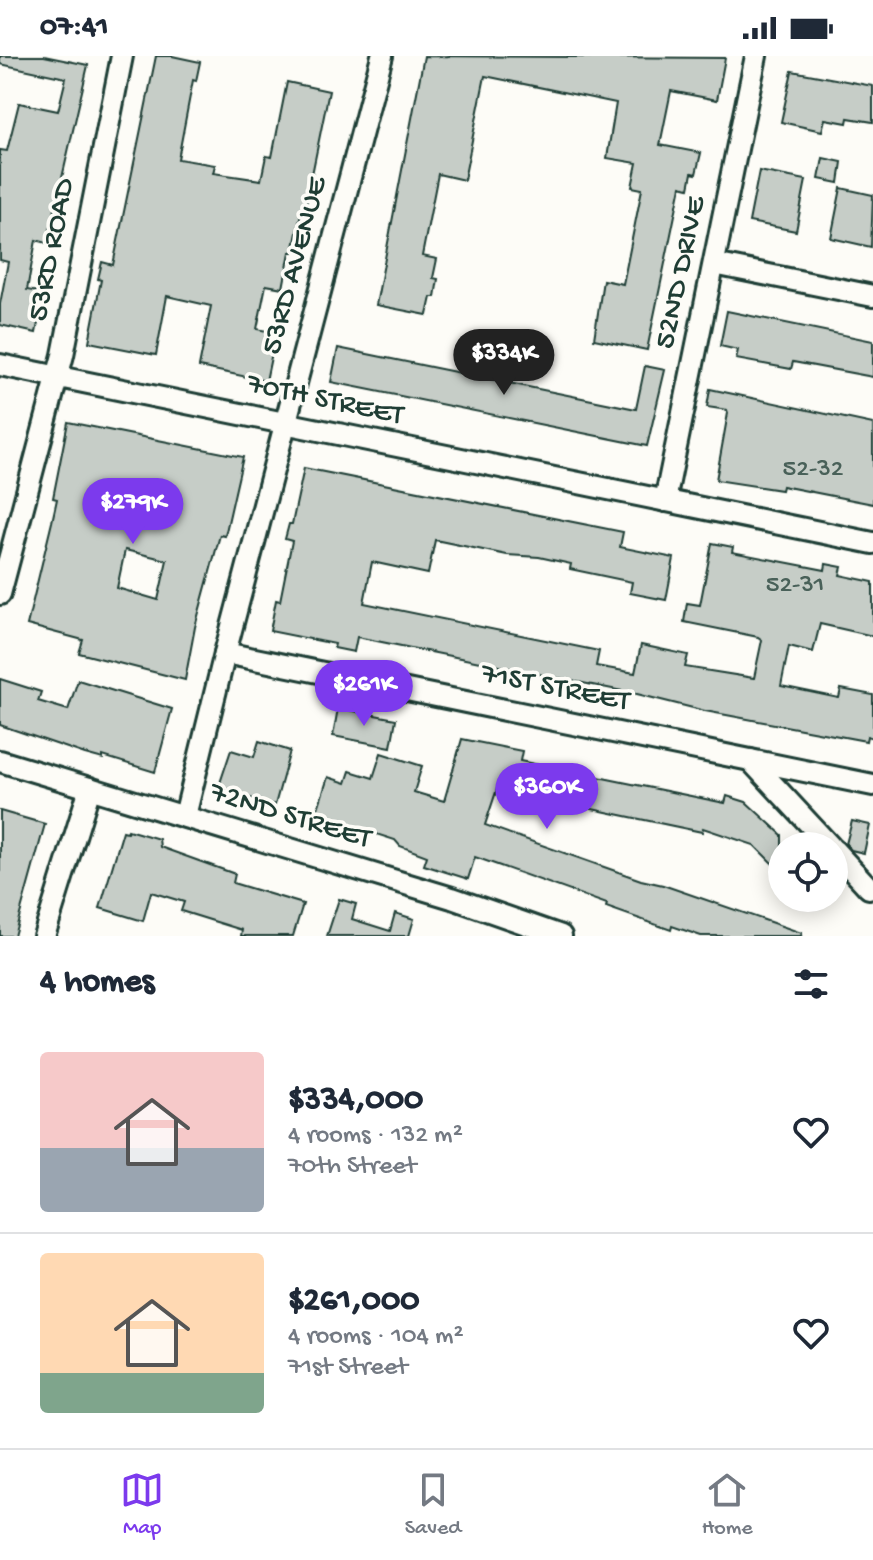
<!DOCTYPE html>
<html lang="en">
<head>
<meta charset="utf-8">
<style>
	body { margin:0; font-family:"Gochi Hand",sans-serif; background:#f2f2f3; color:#1f2937; height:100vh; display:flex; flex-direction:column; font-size:30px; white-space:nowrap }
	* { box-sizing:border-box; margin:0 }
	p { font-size:26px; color:#747a83 }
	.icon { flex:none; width:44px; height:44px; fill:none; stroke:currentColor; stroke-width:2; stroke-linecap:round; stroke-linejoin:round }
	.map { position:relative; height:880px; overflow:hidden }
	.drawer { display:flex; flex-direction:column; background:#fff; flex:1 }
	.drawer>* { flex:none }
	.tools { position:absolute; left:768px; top:776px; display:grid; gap:16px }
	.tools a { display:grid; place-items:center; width:80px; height:80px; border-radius:50%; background:#fff; box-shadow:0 4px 20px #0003; font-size:40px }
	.price { position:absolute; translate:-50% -68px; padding:0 18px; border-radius:28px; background:#7c3aed; color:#fff; font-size:26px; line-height:52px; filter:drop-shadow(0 2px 4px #0008) }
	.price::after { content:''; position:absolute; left:50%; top:48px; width:24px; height:18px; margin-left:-12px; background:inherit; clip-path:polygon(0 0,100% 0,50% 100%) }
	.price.selected { background:#222; color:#fff }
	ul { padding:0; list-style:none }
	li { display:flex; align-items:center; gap:24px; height:200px; padding:0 40px }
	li+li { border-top:2px solid #e0e1e3 }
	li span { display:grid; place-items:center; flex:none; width:224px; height:160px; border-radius:8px; color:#555 }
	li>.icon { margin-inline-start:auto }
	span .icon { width:96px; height:96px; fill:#fffc; stroke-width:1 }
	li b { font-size:34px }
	h2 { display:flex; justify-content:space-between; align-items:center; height:96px; padding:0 40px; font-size:34px }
	.status { display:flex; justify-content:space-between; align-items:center; height:56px; padding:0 40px; background:#fff; direction:ltr }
	.status svg { height:22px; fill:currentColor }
	.tabs { display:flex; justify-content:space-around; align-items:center; height:112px; border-top:2px solid #e0e1e3; background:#fff; font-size:22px; color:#747a83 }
	.tabs a { display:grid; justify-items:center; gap:4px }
	.tabs .selected { color:#7c3aed }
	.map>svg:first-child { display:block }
	.building { fill:#c6cdc7; stroke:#1f3d34; stroke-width:2; fill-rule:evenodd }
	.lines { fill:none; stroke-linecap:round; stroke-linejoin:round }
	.minor-casing { stroke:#1f3d34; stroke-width:26 }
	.minor { stroke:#fdfcf7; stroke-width:20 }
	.labels { text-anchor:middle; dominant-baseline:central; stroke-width:7; stroke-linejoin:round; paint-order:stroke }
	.number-label { font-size:26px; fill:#496159 }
	.street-label { font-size:30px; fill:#1f3d34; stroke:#fdfcf7 }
</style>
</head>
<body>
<div class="status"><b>07:41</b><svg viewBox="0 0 49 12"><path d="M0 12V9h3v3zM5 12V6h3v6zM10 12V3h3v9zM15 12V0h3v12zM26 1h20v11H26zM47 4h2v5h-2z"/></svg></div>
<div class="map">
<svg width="873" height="880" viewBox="0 0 873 880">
	<rect width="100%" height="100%" fill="#fdfcf7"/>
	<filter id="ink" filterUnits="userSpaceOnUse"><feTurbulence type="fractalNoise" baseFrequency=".0125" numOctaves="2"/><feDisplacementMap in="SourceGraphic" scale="16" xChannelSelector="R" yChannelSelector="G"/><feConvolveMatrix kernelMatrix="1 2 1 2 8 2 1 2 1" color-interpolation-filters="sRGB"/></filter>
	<g filter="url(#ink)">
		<g class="building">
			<polygon points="0,0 44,0 88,9 47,187 36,184 27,234 44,237 36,277 0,269 0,248 8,206 0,204 0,94 7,95 19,47 58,55 66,22 0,8"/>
			<polygon points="156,0 172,0 200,6 196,25 193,24 178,103 215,109 213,117 261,124 266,100 272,101 287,26 329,35 306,148 303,147 293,196 290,196 283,232 266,229 257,273 276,277 266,325 199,311 211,250 167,240 156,299 89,286 101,224 98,223 102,206 113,209"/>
			<polygon points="424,0 725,2 717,44 671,35 660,89 701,97 696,118 692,117 689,132 681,130 647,294 594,283 603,224 623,228 642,133 632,131 637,107 607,102 616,47 485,20 464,124 438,118 422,200 437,203 433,222 438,223 435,241 431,241 427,259 376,249"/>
			<polygon points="792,15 873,30 873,66 848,62 847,67 825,63 822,75 781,66"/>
			<polygon points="823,102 842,106 839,127 819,123"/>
			<polygon points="759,115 806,124 796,175 749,166"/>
			<polygon points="841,132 873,139 871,191 831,182"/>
			<polygon points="727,255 873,285 873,321 793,306 791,313 736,303 738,294 720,290"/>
			<polygon points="338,292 636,353 645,310 665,314 647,390 331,326"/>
			<polygon points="710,333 873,368 873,448 782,430 781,434 716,424 728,357 727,354 707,351"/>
			<path d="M68 366 243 401 225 480 220 479 195 571 185 624 79 597 83 584 27 569 52 466 57 443 53 442ZM125 494 167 504 158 544 117 532Z"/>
			<polygon points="304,412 623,476 620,491 674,502 666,544 630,537 632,526 570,513 571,508 539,501 507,499 435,484 428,518 372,506 364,547 599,595 596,610 635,617 641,589 688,599 685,611 754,622 762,584 758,581 684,566 687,547 700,549 712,487 733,491 732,496 825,514 826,508 842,511 840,519 873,526 873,580 820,568 813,596 789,590 781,630 839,642 841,633 873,639 873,682 867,680 866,685 705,655 637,638 357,581 354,596 334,592 335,588 270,575 276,544 280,545 292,485 285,483 289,468 292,468"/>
			<polygon points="0,623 41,636 38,645 68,654 78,624 172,653 155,716 103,700 103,703 85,698 0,669"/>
			<polygon points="338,652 396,663 391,691 333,680"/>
			<polygon points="462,683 522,695 520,705 725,747 727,740 746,746 782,779 782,817 754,789 703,772 702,776 497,733 485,769 641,824 663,829 802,877 801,880 701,880 672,870 671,874 606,851 607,848 475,801 468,823 424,809 427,800 400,790 395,784 333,764 331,770 314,765 328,721 346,727 350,715 373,722 381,697 422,710 414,736 444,745"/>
			<polygon points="259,685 290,695 275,749 218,733 231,694 254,701"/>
			<polygon points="0,755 45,768 14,880 0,880"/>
			<polygon points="852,765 870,769 864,797 851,794 846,788"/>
			<polygon points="128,774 159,783 160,791 235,818 233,827 303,848 293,880 241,880 242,874 181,855 184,846 151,836 143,865 100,852 123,775 127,776"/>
			<polygon points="339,843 356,848 352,863 390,875 395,857 414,863 409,880 327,880"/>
		</g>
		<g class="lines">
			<defs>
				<g id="minor">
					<polyline points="714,208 873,240"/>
					<polyline points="0,309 873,487"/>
					<polyline points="665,445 756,0"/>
					<polyline points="0,538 63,299 122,0"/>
					<polyline points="225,597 873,729"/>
					<polyline points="750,704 830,790"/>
					<polyline points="0,705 452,842 561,880"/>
					<polyline points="185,760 225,597 382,0"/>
					<polyline points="834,794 869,832"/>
					<polyline points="44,880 90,732"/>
				</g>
			</defs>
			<use href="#minor" class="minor-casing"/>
			<use href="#minor" class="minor"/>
		</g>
	</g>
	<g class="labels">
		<g class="number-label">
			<text x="813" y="414">52-32</text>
			<text x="795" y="530">52-31</text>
		</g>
		<g class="street-label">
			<text transform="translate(53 194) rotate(-79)">53RD ROAD</text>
			<text transform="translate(296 210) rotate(-75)">53RD AVENUE</text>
			<text transform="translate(682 217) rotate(-78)">52ND DRIVE</text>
			<text transform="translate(325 345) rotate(12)">70TH STREET</text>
			<text transform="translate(555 633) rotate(11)">71ST STREET</text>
			<text transform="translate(290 761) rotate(17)">72ND STREET</text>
		</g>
	</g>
</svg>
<div class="tools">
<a><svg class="icon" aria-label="locate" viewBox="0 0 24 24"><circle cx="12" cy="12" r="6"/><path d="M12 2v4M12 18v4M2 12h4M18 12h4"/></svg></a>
</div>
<b class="price selected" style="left:504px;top:341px">$334K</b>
<b class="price" style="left:133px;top:490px">$279K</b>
<b class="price" style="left:364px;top:672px">$261K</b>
<b class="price" style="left:547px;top:775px">$360K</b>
</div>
<section class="drawer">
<h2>4 homes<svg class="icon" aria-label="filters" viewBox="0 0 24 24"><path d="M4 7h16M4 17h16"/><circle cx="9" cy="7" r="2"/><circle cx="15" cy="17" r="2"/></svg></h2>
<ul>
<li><span style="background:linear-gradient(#f6c9c9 60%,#9aa5b1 0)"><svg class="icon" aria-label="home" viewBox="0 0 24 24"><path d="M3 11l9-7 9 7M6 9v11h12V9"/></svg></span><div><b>$334,000</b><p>4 rooms · 132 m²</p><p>70th Street</p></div><svg class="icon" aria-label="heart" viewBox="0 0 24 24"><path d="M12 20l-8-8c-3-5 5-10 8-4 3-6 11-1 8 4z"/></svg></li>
<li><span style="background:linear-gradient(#ffd9b3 75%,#7fa58c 0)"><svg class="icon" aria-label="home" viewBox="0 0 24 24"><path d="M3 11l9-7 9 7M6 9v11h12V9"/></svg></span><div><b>$261,000</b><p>4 rooms · 104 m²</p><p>71st Street</p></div><svg class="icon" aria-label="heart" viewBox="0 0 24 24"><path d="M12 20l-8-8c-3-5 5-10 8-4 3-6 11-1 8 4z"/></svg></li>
</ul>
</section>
<nav class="tabs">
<a class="selected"><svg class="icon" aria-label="map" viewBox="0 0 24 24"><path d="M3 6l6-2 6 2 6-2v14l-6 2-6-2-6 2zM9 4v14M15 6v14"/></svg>Map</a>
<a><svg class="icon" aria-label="saved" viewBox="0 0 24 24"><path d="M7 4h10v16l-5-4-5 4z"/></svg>Saved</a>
<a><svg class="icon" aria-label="home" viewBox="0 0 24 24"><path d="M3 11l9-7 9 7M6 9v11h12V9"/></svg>Home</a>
</nav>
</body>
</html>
